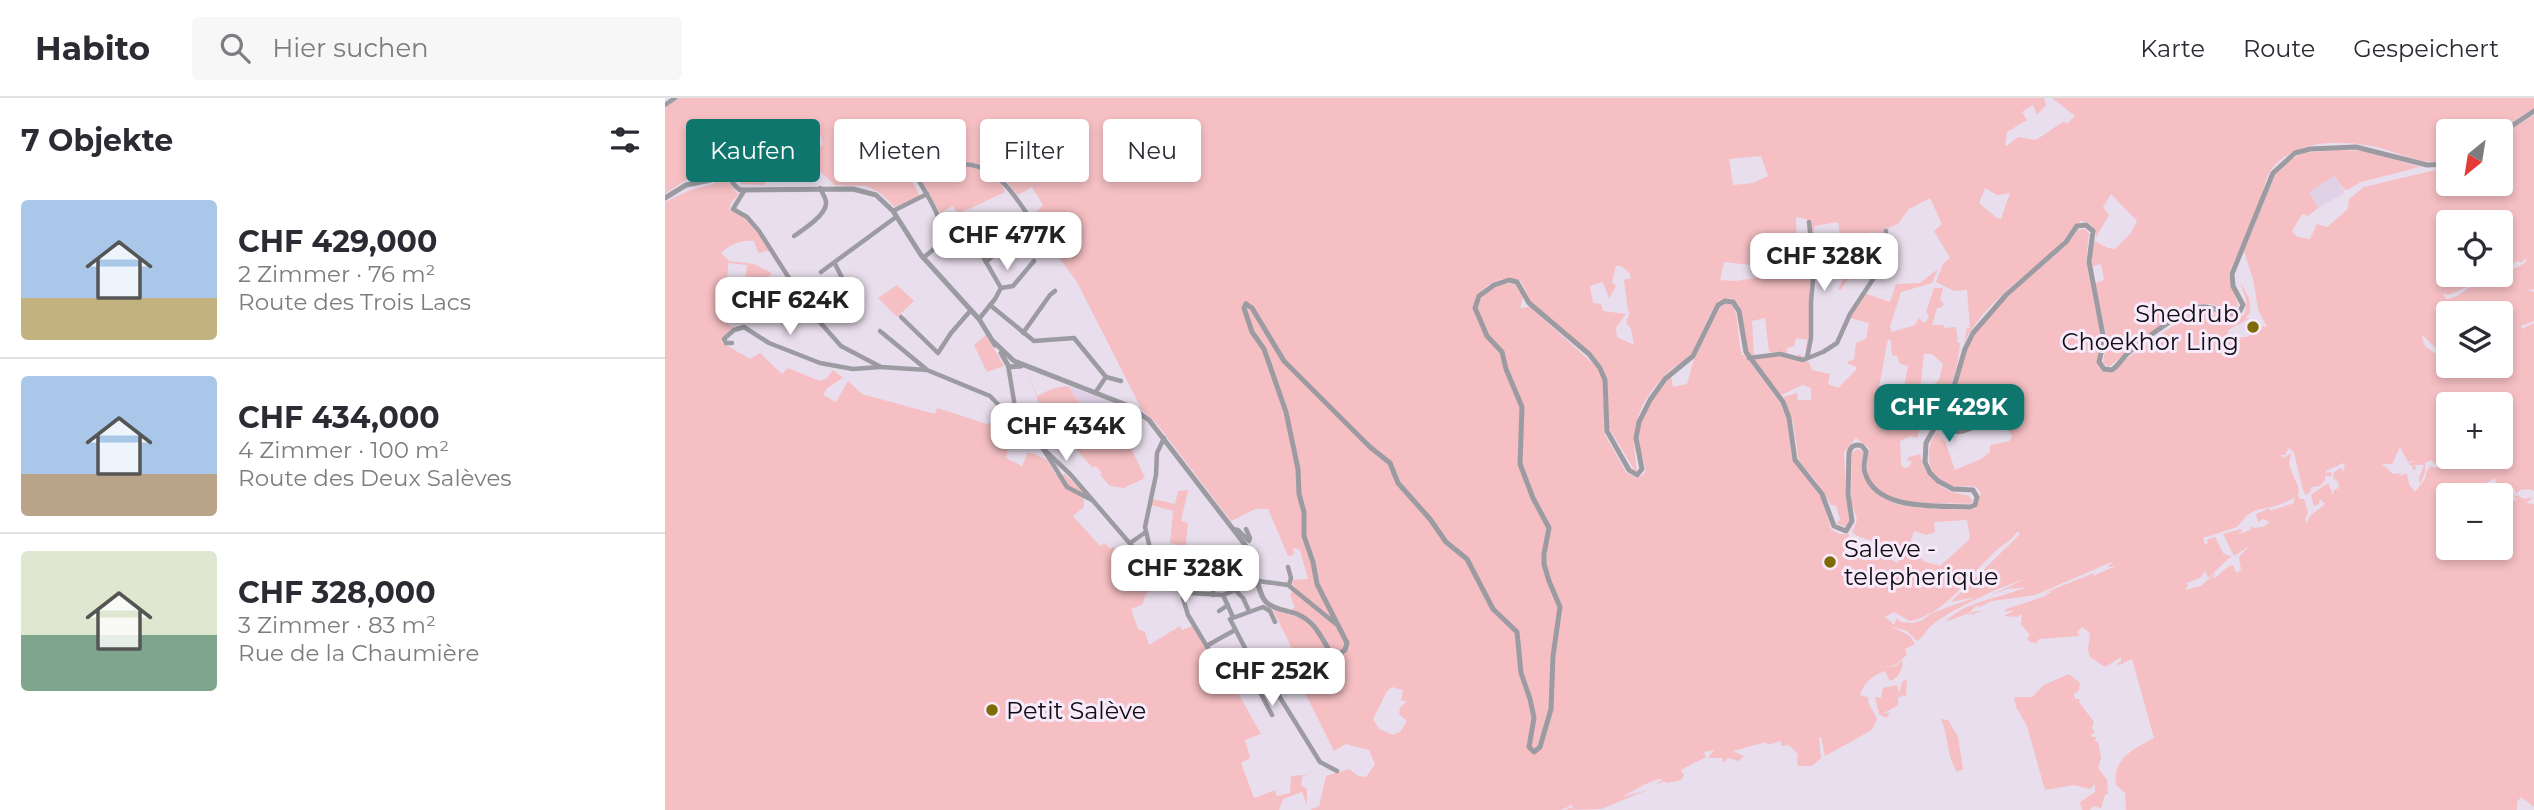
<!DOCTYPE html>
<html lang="de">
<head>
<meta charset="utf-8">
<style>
	body { margin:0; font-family:Montserrat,sans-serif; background:#f7f7f7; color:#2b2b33; height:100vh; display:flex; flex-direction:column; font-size:26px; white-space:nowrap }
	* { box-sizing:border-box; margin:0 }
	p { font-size:23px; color:#7c7c81 }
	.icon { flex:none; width:38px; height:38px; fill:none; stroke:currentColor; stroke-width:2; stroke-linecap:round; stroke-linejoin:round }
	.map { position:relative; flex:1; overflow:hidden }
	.sheet { display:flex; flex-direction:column; background:#fff; width:665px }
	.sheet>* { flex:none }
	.guide { position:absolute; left:21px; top:21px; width:665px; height:63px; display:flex; gap:14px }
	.needle { width:46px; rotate:210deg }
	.tools { position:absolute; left:1771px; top:21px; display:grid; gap:14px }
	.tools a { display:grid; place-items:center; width:77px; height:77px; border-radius:7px; background:#fff; box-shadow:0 4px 10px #0003; font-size:35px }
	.price { position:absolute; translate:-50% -60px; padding:0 16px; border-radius:14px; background:#fff; color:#222; font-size:23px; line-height:46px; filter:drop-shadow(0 2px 4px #0008) }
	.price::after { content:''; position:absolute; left:50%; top:42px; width:21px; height:16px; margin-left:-10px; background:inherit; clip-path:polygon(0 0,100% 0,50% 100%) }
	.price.current { background:#0f766e; color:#fff }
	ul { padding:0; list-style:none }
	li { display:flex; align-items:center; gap:21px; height:175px; padding:0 21px }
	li+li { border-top:2px solid #e1e1e2 }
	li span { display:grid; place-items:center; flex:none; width:196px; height:140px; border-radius:7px; color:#555 }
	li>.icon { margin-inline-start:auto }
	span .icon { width:84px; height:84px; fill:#fffc; stroke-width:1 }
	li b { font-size:30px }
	h2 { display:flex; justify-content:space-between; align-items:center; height:84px; padding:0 21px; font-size:30px }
	.tag { padding:0 24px; border-radius:7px; background:#fff; box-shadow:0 4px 10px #0003; font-size:24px; line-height:63px }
	.tag.current { background:#0f766e; color:#fff }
	header { display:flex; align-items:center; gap:42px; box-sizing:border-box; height:98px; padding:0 35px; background:#fff; border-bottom:2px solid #e1e1e2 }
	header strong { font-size:33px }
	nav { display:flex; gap:38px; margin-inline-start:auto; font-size:24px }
	.search { width:490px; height:63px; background:#f7f7f7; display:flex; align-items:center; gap:18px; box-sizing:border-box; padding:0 24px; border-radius:7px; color:#7c7c81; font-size:26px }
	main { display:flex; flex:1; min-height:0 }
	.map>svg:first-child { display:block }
	.built { fill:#e1d1e7 }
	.green { fill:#f5bfc3; fill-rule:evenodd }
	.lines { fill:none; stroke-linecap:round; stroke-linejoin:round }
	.minor { stroke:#9c9ba2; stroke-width:4.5 }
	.tertiary { stroke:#9c9ba2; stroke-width:5 }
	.poi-dot { fill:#7f6b04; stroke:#f7ebfb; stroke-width:2.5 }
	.labels { text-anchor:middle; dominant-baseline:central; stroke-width:6; stroke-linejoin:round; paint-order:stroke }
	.poi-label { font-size:24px; fill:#110d12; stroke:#f7ebfb; text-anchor:start }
</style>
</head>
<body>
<header>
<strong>Habito</strong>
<div class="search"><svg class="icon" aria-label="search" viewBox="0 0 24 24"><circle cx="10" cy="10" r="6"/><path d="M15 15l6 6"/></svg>Hier suchen</div>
<nav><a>Karte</a><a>Route</a><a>Gespeichert</a></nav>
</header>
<main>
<section class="sheet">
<h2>7 Objekte<svg class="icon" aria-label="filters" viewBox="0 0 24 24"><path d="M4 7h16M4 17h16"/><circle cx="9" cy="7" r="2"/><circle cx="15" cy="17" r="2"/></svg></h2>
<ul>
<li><span style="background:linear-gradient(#a9c7e8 70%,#c2b280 0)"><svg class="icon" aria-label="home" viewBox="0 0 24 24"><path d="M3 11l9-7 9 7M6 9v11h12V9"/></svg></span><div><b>CHF 429,000</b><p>2 Zimmer · 76 m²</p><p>Route des Trois Lacs</p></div></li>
<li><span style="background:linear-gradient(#a9c7e8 70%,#b9a48a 0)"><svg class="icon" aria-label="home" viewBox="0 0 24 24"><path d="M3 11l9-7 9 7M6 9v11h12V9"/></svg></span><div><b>CHF 434,000</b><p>4 Zimmer · 100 m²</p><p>Route des Deux Salèves</p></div></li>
<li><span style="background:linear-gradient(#dfe7d0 60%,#7fa58c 0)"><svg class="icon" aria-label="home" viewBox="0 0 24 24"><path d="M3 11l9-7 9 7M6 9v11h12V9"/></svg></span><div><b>CHF 328,000</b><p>3 Zimmer · 83 m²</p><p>Rue de la Chaumière</p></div></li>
</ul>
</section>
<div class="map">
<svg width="1869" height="712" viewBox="0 0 1869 712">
	<rect width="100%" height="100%" fill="#e9deed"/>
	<g class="built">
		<polygon points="1669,78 1680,95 1653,110 1643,94"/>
		<polygon points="403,288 449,305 464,334 459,336 462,341 451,348 436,338"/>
	</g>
	<g class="green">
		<path d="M13 0H1379L1381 7 1372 17 1368 7 1357 14 1362 22 1342 34 1340 47 1342 48 1353 39 1371 42 1399 23 1402 26 1410 18 1387 0H1869V10L1833 33H1783V62C1760 69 1738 56 1715 50 1682 42 1634 40 1609 68 1600 78 1599 91 1595 103 1586 126 1575 149 1565 172 1561 188 1575 198 1572 212L1568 213 1545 206 1532 207 1458 257 1444 269 1438 265 1442 240 1430 185 1439 182 1436 166 1428 168 1429 180C1426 167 1426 156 1430 143L1443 150 1450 151 1466 135 1472 123 1446 96 1438 109 1444 117 1431 139C1431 129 1425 124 1416 123 1406 129 1402 140 1394 147 1363 177 1318 205 1299 245L1302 230H1305L1302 192 1289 193 1271 184 1278 166 1285 160 1269 133 1277 126 1265 100 1244 111 1233 126 1221 131 1219 157 1214 172C1201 170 1198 171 1191 182L1183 181 1175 193 1173 191 1178 182 1169 169 1174 163 1183 159C1194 163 1196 164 1205 156L1217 157 1219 137 1206 134 1201 140 1195 139 1197 158 1184 157 1180 146H1176L1173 124 1149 128 1150 152 1145 122 1131 119 1132 165H1148L1145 238 1141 260 1132 259 1133 256 1140 259 1142 242 1131 240 1129 248 1122 250V255L1104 254 1100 220 1087 223 1089 258 1085 259 1081 248 1075 208 1066 200 1054 202C1042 217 1037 237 1027 254 1021 264 1010 267 1002 275 971 307 965 329 972 373H970L944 330 942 281 938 269 866 204 856 183C839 175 816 187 809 204L812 206C819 193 835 183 850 186L858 200 855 210 865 209 934 271 938 282 940 337 961 374 971 380 978 377 981 372C979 361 973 349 973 338 973 317 993 292 1006 278L1008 289 1022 286 1029 261 1054 210 1062 205 1067 207C1075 220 1072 241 1077 257H1080L1116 307 1122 323 1127 361 1157 401 1166 431 1174 436H1184V441L1193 442V450L1225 457 1224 460 1232 465 1234 462C1228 436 1204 449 1187 434L1192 422 1186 403 1187 355 1192 351 1198 353C1198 361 1195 368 1197 375 1212 418 1269 409 1305 412L1311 410 1316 395 1311 389C1303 387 1296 390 1288 388 1262 384 1258 352 1271 334L1280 343 1290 372 1316 361 1325 354V347L1345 343 1347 337 1335 322 1313 329V324H1300L1301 331 1289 332 1284 327 1280 317C1293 292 1295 258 1310 236 1327 211 1352 190 1375 170 1389 158 1403 148 1413 132L1420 131 1424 135 1421 164 1437 243 1432 266 1437 273 1448 275 1461 261 1529 213C1546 209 1562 218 1578 218 1586 205 1578 195 1575 184L1584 200 1585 215 1580 220H1585L1563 232 1564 240 1581 239 1597 231V228L1602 229 1593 211 1588 181 1579 153 1611 75 1627 61 1638 55 1673 52 1700 53 1755 69 1696 84 1682 92 1679 91 1669 78 1644 94 1653 110 1643 118 1637 116 1627 133 1632 139 1645 141 1652 126 1662 129 1683 111 1684 101 1699 89 1783 69V86H1836V37L1869 17V191L1862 192 1869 194V223L1856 228 1857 231 1869 225V393L1864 391 1855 392 1852 396 1848 389 1844 392 1841 391V388H1835L1830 384 1831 380 1821 385 1825 386 1824 390 1850 397 1839 399 1837 404 1852 402 1849 399 1852 397 1859 401 1869 399 1861 405 1869 406V709L1856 699 1852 704V712H1461L1460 695 1451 687C1447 660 1469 651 1489 640L1467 561 1454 567 1452 566 1456 563V559L1440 569 1425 559 1423 552 1425 535 1417 529 1412 534 1415 538 1374 541 1372 545 1365 544 1362 541 1365 537 1356 526 1357 516 1352 519 1339 518 1349 512 1339 514 1341 511 1378 499 1388 493 1379 495 1429 475 1428 478 1451 468 1442 469 1449 463 1370 497 1327 503 1314 509 1312 507 1304 515 1318 512 1307 517 1308 515 1303 517 1304 515 1280 524C1302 502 1335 501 1361 489L1346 491 1348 489 1326 497 1360 481C1333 489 1286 512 1267 527 1261 532 1258 539 1252 543L1242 533 1225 528 1245 538 1250 546 1240 551 1242 557 1230 567 1219 569 1231 568 1237 562C1239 570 1233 581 1225 583L1220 573C1206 578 1199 585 1195 597L1204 600 1203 604 1212 621 1207 632 1160 658 1156 639 1154 640 1156 660 1147 668H1133L1132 663 1133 656 1124 647 1116 648V643L1102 647 1101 644 1068 653 1079 658 1074 663 1063 660 1059 664 1056 663 1058 662 1057 660H1043L1049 652 1039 654 1041 659 1016 672 1019 677 1016 682 1002 685 999 683 989 688 998 681C990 680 968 692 958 699L985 691 936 711 899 712 908 709 907 707 896 712H645L654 708 661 678 684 671 693 678 701 679 710 666 704 652 681 646 669 653 630 575 637 571 608 512 636 520 664 546 648 523 626 511 630 510 625 497 628 491 627 482 643 481 635 452 628 450 629 457 623 458 603 411H590L566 423 492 326 477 312 412 184 372 130V126L367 118 378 107 367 89 353 97 339 81 336 84 340 94 293 116 288 108 275 115 256 81 285 68 283 64 253 75H242L255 98 230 109 215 95 201 88 170 87 152 71 138 67 135 59 152 52 158 46 156 37 153 35 143 49 135 50 137 30 130 33C128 46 131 56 117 61L120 78 103 79 99 87 76 86C69 71 86 64 93 53L92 47 86 48V38L83 41C57 38 55 64 42 79L19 83 0 96V10ZM1096 58 1103 78 1088 85 1068 87 1064 61ZM1320 90 1332 97 1345 95 1336 121 1332 120 1314 105ZM1783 124H1836V171L1853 163 1857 165 1860 160 1861 164C1845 175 1827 177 1810 186 1801 191 1792 201 1781 201L1778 195 1783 197 1789 195 1825 177H1783ZM1096 154 1097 159 1111 169 1109 177 1070 183 1055 182 1059 164 1085 167 1087 157ZM951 168H956L964 174 966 180 959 182 963 213 965 215 961 224 966 231 969 247 952 239 951 230 961 216 938 213 936 206 928 205 925 188 938 184 944 201 951 188 947 184ZM1783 215H1836V237L1840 235 1845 240 1841 238 1836 244V268H1783V258L1782 260C1770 255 1757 252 1757 237L1772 251 1783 255V226L1780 232 1775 233 1774 231 1783 225ZM1783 306H1836V359H1783ZM1735 349 1743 364 1749 363 1743 366 1748 368 1747 372 1751 371 1750 367H1759L1754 380 1755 386 1760 374V365L1767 362 1768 365 1778 367 1770 370 1766 368 1762 372 1760 381 1750 394 1744 386 1742 375 1733 379 1737 375 1728 376 1717 366H1727ZM1624 350 1629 355 1638 392 1641 397 1646 393V389L1655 388 1660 382V378H1667L1666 374 1661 375V373L1678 365 1680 368 1678 374 1676 370 1669 374 1668 380 1673 384 1674 390 1669 392 1668 397 1663 385 1646 397 1649 408 1654 406 1655 401 1660 406 1645 418 1641 426 1640 421 1643 415 1639 401H1635L1633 397 1634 391 1624 367 1626 355 1619 360 1615 357H1620ZM1826 394V397H1836V450H1783V419H1781L1783 416V397H1818ZM1630 400 1629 405 1605 413V410L1591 416 1593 424 1598 421 1605 424 1598 429 1589 430 1586 428 1585 432 1575 436 1573 435 1577 434 1576 431 1558 436 1569 458 1584 448 1574 459 1576 472 1571 475 1568 467C1560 468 1556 478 1547 481L1551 474 1536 488 1520 492 1523 488 1521 485 1535 480 1540 473 1543 480 1564 460 1567 459 1558 455 1550 439 1542 442 1543 445 1540 447 1538 440 1572 429 1582 417 1591 412 1611 408ZM1302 422 1305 441 1275 468 1258 463 1245 445 1249 433 1261 437 1270 434 1269 424ZM1353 433 1355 436 1286 504 1311 499 1267 515 1258 522 1248 525 1236 524 1232 520 1229 527 1220 519 1229 514 1245 523C1284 515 1304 476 1333 451 1341 445 1347 441 1353 433ZM727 589 738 592 736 603H742L735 610 734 616 742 623 735 634 728 637 714 631 708 621 722 593Z"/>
		<path d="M75 46 79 47V53C75 56 69 59 66 64 60 75 64 90 74 96L66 105 64 111 79 119 106 152 93 155 89 143C75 142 66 146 56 155L64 163 89 166 107 175 102 181 125 208V217L118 224 109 217 107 220 99 209 96 215H92L96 201 95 189 90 188 81 205 72 204 71 207H56L64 227 70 230 56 244 85 261 95 255 117 276 123 270 155 283 162 280 168 272 178 280 162 290 158 297 171 304 183 283 197 296 270 316 272 310 322 326 325 325 337 343 340 341 344 348 341 360 357 368 363 354 381 361 391 377 400 376 419 395V409L408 418 435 448 440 445 445 451 448 449 487 491 480 497 478 506 466 511 473 531 480 534 484 547 515 528 517 532 527 528 565 590 569 588 596 636 580 642 585 660 576 665 589 700 610 692 612 698 625 695 626 678 640 677 651 672 637 679 636 687 642 691V707L637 694 618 701 614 712H0V104L23 93 48 86 52 82 57 64ZM63 165 82 167 79 191 67 192 62 201Z"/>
		<path d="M1273 171 1267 185 1236 194 1225 229 1227 234 1250 227 1254 220 1258 225 1261 224 1264 218 1261 214 1269 190H1278L1275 202 1279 206 1277 209 1272 210 1267 227H1279V230L1291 229 1293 245H1295C1293 274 1283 299 1270 325L1261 318 1260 314 1269 307 1273 299 1268 287 1274 282 1278 266 1267 256H1259L1256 283 1246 313 1254 323 1258 324 1257 327 1223 323 1222 329 1229 332 1232 326 1255 330 1252 340 1246 338 1235 343 1236 367 1239 370 1244 369 1247 364 1242 362 1244 359 1255 356C1260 380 1277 395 1303 397L1308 403 1304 406C1275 404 1210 412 1202 372 1201 365 1204 358 1204 350L1191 340 1179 354 1181 399 1185 424 1181 429 1171 425 1175 421 1171 408 1166 407 1151 383 1134 364 1128 324 1118 299 1132 295 1133 302H1146V290L1138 287 1116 297 1088 261 1111 258 1144 264 1147 272 1165 276 1163 286 1173 290 1191 272V269L1182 265 1183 263 1189 262 1191 245 1201 241 1204 225 1185 220 1199 195 1225 204 1231 186 1255 185ZM1223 241 1226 243 1227 257 1232 258 1235 266 1243 268 1236 305 1231 309 1211 305Z"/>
		<polygon points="232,187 249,203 232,219 213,200"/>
		<polygon points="321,237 339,268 322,274 309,247"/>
		<polygon points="361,271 372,298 389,290 403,288 436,338 445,339 452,347 462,341 480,380 459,390 445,388 435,377 437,375 431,368 428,370 409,349 402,353 387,339"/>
		<polygon points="523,392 516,423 523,425 519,464 510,463 510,446 505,445 508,413 486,407 488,401 510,406 513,393"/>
		<polygon points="1404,576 1415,585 1414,592 1409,596 1410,601 1415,601 1414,604 1429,624 1427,630 1430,635 1426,636 1427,639 1431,639 1430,643 1433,644 1436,660 1433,670 1442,682 1443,695 1440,697 1436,710 1428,708 1425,712 1417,712 1415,704 1430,694 1430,686 1425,691 1409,687 1380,692 1362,628 1351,609 1349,599 1367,599 1379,587"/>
		<polygon points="1242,581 1241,599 1237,597 1235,600 1233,598 1233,607 1219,615 1225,615 1221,620 1214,616 1210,599 1216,600 1218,590 1232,587 1234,596 1237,584"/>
		<path d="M1276 621 1283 622 1293 639 1298 671 1292 674C1281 657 1284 639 1276 621Z"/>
	</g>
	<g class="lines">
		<g class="minor">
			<polyline points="0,7 10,0"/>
			<polyline points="79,93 68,111 82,119 94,133 145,213 176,248 216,269 262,272 325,298 357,331 405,376 474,456 500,475 512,489 524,495 558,497 581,488 593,486"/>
			<polyline points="228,113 262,96"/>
			<path d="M129 138C138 132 160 118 161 106 162 101 157 95 155 90"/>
			<path d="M258 160 275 146C282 124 263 100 253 81 263 76 274 68 284 67 331 59 348 97 372 130"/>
			<polyline points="321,164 341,146"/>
			<polyline points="170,166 185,195"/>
			<polyline points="156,174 231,119"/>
			<polyline points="336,190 348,188 369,163"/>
			<polyline points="325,207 369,243 409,240 441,279 430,295"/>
			<polyline points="236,219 273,255 286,235 306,212"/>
			<polyline points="314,221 330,201 336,190 313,150 322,132 319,121"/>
			<polyline points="215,233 261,271"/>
			<polyline points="358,235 385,197 390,193"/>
			<polyline points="67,245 61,245 59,241 69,232 79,229 104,245 155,265 188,271 215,269"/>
			<polyline points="1084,260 1115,256 1138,262 1158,254 1172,245 1185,216 1218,166 1221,133"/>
			<polyline points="1142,260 1146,240 1146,204 1149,171 1144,124"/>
			<polyline points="343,267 350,309 347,319"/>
			<polyline points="441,279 456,283"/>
			<path d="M1277 316C1285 337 1290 337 1310 329"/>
			<polyline points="379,352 402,389 427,402"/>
			<polyline points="568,431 573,432 584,443 585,440 581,431"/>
			<polyline points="465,445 481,434"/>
			<polyline points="559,465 573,491"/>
			<polyline points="489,467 480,429 491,377 492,355 499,340"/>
			<polyline points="623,469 626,480 624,487"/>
			<polyline points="551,473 566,493"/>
			<polyline points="593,483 623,487 671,526"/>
			<polyline points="512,489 520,466"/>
			<polyline points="570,492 578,500 584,513"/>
			<polyline points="519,493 518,500 523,517 567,590"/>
			<polyline points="548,497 548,489 558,484"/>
			<polyline points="558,497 568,519"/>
			<polyline points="554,513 563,507"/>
			<polyline points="610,524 605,513 598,509 565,521 595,579 611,593 655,664 672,673"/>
			<polyline points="543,547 570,532"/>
			<polyline points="598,583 596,596 607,617"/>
		</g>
		<g class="tertiary">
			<polyline points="1836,35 1869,13"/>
			<path d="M0 100 21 87 46 82C55 67 57 50 75 43L81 46 83 53C74 65 54 77 75 92L188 91 211 97 228 113 256 157 314 221 330 247"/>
			<path d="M581 206 587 210 619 263 705 349 725 365 733 385 765 421 781 444 802 461 828 511 852 534 856 575 865 601 869 620 864 649 869 654 875 649 886 611 888 558 895 509 884 483 879 466V456L884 430 868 400 855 366 857 309 841 271 837 254 822 238 810 210 814 198 829 187 844 182 852 184 864 205 924 256 935 270 940 282 942 333 964 372 972 377 977 371 971 340 974 324 985 302 1000 281 1028 258 1053 207 1060 203 1068 204 1074 213 1081 254 1118 304 1124 320 1130 362 1157 396 1169 428 1181 433 1187 423 1183 396 1184 355C1185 349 1190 345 1197 348L1201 353C1201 360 1197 368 1200 375 1212 414 1273 407 1305 409L1310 407 1312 399 1308 392 1288 391 1273 383 1265 375 1260 364 1261 345 1285 302 1300 251 1308 235 1341 197 1401 144 1412 128 1421 127 1428 133 1424 164 1439 242 1434 264 1439 271 1447 272C1453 268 1457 261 1462 256 1476 243 1511 218 1527 211 1546 203 1561 221 1575 213L1578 207 1568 188 1567 176 1608 75 1630 55 1645 51 1691 49 1762 67 1783 66"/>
			<path d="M329 244 349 263 464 308 484 322 581 448C590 464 592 495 601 504 609 512 622 512 632 516 649 523 655 537 664 552L674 556 680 552 682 545 652 486 648 464 639 438V414L634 396 633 371 621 314 599 251 587 234 579 210 581 206"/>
			<polyline points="336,255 344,269 356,268"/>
		</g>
	</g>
	<g class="poi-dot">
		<circle cx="1588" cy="229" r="7"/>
		<circle cx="1165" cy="464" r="7"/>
		<circle cx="327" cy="612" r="7"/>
	</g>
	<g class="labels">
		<g class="poi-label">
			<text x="1574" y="215" text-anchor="end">Shedrub<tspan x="1574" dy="28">Choekhor Ling</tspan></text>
			<text x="1179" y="450">Saleve -<tspan x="1179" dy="28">telepherique</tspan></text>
			<text x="341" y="612">Petit Salève</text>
		</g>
	</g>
</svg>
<div class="tools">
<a><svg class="needle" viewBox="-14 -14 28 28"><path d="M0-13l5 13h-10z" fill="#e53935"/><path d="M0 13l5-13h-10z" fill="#7c7c81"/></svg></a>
<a><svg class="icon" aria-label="locate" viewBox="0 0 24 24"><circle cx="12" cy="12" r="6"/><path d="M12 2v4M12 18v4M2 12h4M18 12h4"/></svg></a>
<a><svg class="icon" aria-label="layers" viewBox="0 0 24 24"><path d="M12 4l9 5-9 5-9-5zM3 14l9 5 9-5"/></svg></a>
<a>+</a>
<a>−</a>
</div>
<b class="price" style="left:342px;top:174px">CHF 477K</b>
<b class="price" style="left:1159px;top:195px">CHF 328K</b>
<b class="price" style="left:125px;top:239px">CHF 624K</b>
<b class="price current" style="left:1284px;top:346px">CHF 429K</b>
<b class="price" style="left:401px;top:365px">CHF 434K</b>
<b class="price" style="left:520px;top:507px">CHF 328K</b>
<b class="price" style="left:607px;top:610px">CHF 252K</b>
<div class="guide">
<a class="tag current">Kaufen</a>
<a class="tag">Mieten</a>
<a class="tag">Filter</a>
<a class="tag">Neu</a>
</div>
</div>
</main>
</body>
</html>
